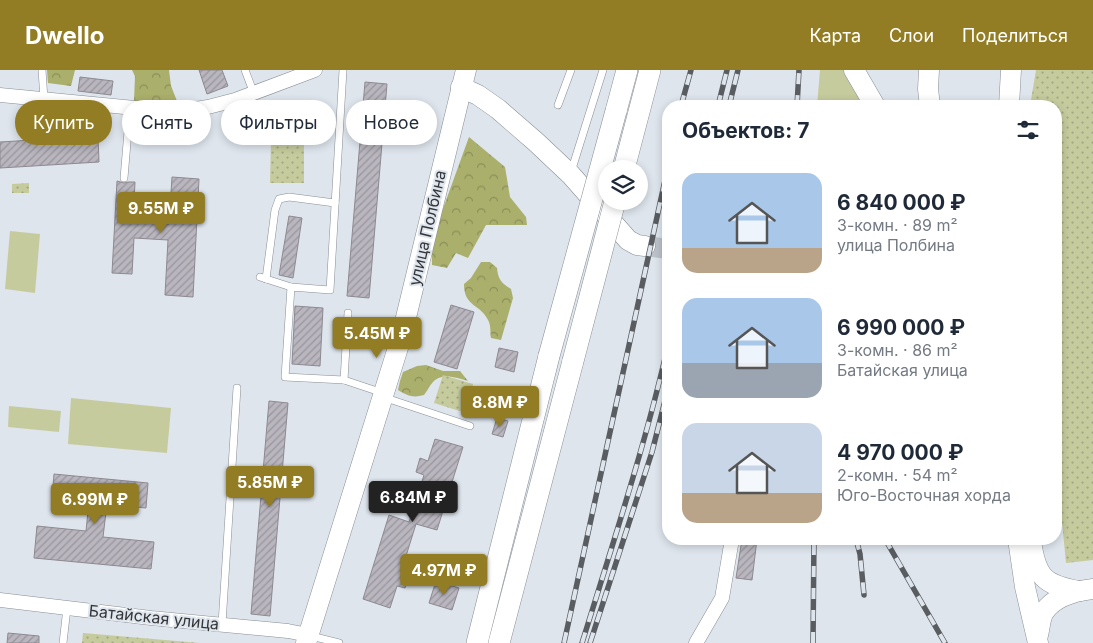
<!DOCTYPE html>
<html lang="ru">
<head>
<meta charset="utf-8">
<style>
	body { margin:0; font-family:Inter,sans-serif; background:#f2f2f3; color:#1f2937; height:100vh; display:flex; flex-direction:column; font-size:19px; white-space:nowrap }
	* { box-sizing:border-box; margin:0 }
	p { font-size:16px; color:#747a83 }
	.icon { flex:none; width:28px; height:28px; fill:none; stroke:currentColor; stroke-width:2; stroke-linecap:round; stroke-linejoin:round }
	.map { position:relative; flex:1; overflow:hidden }
	.drawer { position:absolute; left:662px; top:30px; width:400px; height:445px; display:flex; flex-direction:column; background:#fff; border-radius:20px; box-shadow:0 2px 8px #0003 }
	.drawer>* { flex:none }
	.banner { position:absolute; left:15px; top:30px; width:475px; height:45px; display:flex; gap:10px }
	.controls { position:absolute; left:598px; top:90px; display:grid; gap:10px }
	.controls a { display:grid; place-items:center; width:50px; height:50px; border-radius:50%; background:#fff; box-shadow:0 2px 8px #0003; font-size:25px }
	.price { position:absolute; translate:-50% -42px; padding:0 11px; border-radius:5px; background:#927d24; color:#fff; font-size:16px; line-height:32px; filter:drop-shadow(0 1px 2px #0008) }
	.price::after { content:''; position:absolute; left:50%; top:30px; width:15px; height:11px; margin-left:-8px; background:inherit; clip-path:polygon(0 0,100% 0,50% 100%) }
	.price.on { background:#222; color:#fff }
	ul { padding:0; list-style:none }
	li { display:flex; align-items:center; gap:15px; height:125px; padding:0 20px }
	li span { display:grid; place-items:center; flex:none; width:140px; height:100px; border-radius:15px; color:#555 }
	li>.icon { margin-inline-start:auto }
	span .icon { width:60px; height:60px; fill:#fffc; stroke-width:1 }
	li b { font-size:21px }
	h2 { display:flex; justify-content:space-between; align-items:center; height:60px; padding:0 20px; font-size:21px }
	.pill { padding:0 18px; border-radius:22px; background:#fff; box-shadow:0 2px 8px #0003; font-size:18px; line-height:45px }
	.pill.on { background:#927d24; color:#fff }
	header { display:flex; align-items:center; gap:30px; box-sizing:border-box; height:70px; padding:0 25px; background:#927d24; color:#fff }
	header strong { font-size:24px }
	nav { display:flex; gap:28px; margin-inline-start:auto; font-size:18px }
	.map>svg:first-child { display:block }
	.grass { fill:#c6cb9e }
	.forest { fill:url(#forest-crowns) }
	.park { fill:url(#park-dots) }
	.building { fill:url(#building-hatch); stroke:#8d8991 }
	.lines { fill:none; stroke-linecap:round; stroke-linejoin:round }
	.secondary-tunnel { stroke:#bcc2c9; stroke-width:20; stroke-dasharray:20 10; stroke-linecap:butt }
	.lane-casing { stroke:#888e95; stroke-width:8 }
	.street-casing { stroke:#888e95; stroke-width:15 }
	.secondary-casing { stroke:#888e95; stroke-width:21 }
	.primary-casing { stroke:#888e95; stroke-width:22 }
	.lane { stroke:#fff; stroke-width:7 }
	.street { stroke:#fff; stroke-width:14 }
	.secondary { stroke:#fff; stroke-width:20 }
	.primary { stroke:#fff; stroke-width:21 }
	.rail-casing { stroke:#595d61; stroke-width:5.5 }
	.rail { stroke:#dee5ed; stroke-width:4; stroke-dasharray:11; stroke-linecap:butt }
	.primary-bridge-casing { stroke:#888e95; stroke-width:22; stroke-linecap:butt }
	.primary-bridge { stroke:#fff; stroke-width:21 }
	.labels { text-anchor:middle; dominant-baseline:central; stroke-width:4; stroke-linejoin:round; paint-order:stroke }
	.street-label { font-size:16px; fill:#343639; stroke:#dee5ed }
</style>
</head>
<body>
<header>
<strong>Dwello</strong>
<nav><a>Карта</a><a>Слои</a><a>Поделиться</a></nav>
</header>
<div class="map">
<svg width="1093" height="573" viewBox="0 0 1093 573">
	<defs>
		<pattern id="forest-crowns" width="20" height="18" patternUnits="userSpaceOnUse" patternTransform="scale(1.25)"><rect width="20" height="18" fill="#aaaf6b"/><path d="M2 6a3 3 0 1 1 6 0M12 15a3 3 0 1 1 6 0" fill="none" stroke="#8b8f59"/></pattern>
		<pattern id="park-dots" width="8" height="8" patternUnits="userSpaceOnUse" patternTransform="scale(1.25)"><rect width="8" height="8" fill="#c6cb9e"/><path d="M2 2h.1M6 6h.1" fill="none" stroke="#a2a682" stroke-width="1.8" stroke-linecap="round"/></pattern>
		<pattern id="building-hatch" width="6" height="6" patternUnits="userSpaceOnUse" patternTransform="scale(1.25)"><rect width="6" height="6" fill="#bab6bf"/><path d="M-1 1l2-2M0 6l6-6M5 7l2-2" fill="none" stroke="#98959c"/></pattern>
	</defs>
	<rect width="100%" height="100%" fill="#dee5ed"/>
	<g class="grass">
		<polygon points="820,0 844,0 865,36 817,36"/>
		<polygon points="10,161 40,164 35,223 5,219"/>
		<polygon points="71,328 171,338 167,383 68,374"/>
		<polygon points="9,336 61,341 59,362 8,357"/>
	</g>
	<g class="forest">
		<polygon points="47,0 75,0 71,16 48,13"/>
		<polygon points="132,0 169,0 171,16 179,36 134,31 135,6"/>
		<polygon points="469,67 505,97 510,127 526,147 527,155 486,155 468,188 456,183 447,198 432,195 432,169"/>
		<path d="M481 192H490L497 198C498 209 501 213 511 219L513 228 501 270 491 268C490 263 491 257 489 252 481 233 464 238 464 214L471 208Z"/>
		<path d="M426 295 443 301H460L468 311C457 308 442 302 433 312 430 315 427 321 424 325 413 328 408 326 398 320L400 311 403 302 417 296Z"/>
	</g>
	<g class="park">
		<polygon points="1036,0 1093,0 1093,490 1066,493 1056,391 1056,36 1030,36"/>
		<polygon points="271,70 304,70 304,113 270,113"/>
		<polygon points="29,113 29,123 12,123 12,114"/>
		<polygon points="443,305 473,314 469,344 434,333"/>
		<polygon points="83,563 200,573 201,573 82,573"/>
	</g>
	<g class="building">
		<polygon points="199,0 222,0 228,16 207,24"/>
		<polygon points="80,7 113,11 111,25 78,21"/>
		<polygon points="365,12 387,14 369,228 347,226"/>
		<polygon points="98,66 99,92 0,98 0,72"/>
		<polygon points="172,107 199,109 193,227 165,225 168,170 134,168 132,204 112,203 117,111 124,113 128,112 135,112 133,152 169,154"/>
		<polygon points="289,146 302,148 293,208 279,205"/>
		<polygon points="451,235 474,242 457,299 434,292"/>
		<polygon points="295,236 323,238 320,296 292,294"/>
		<polygon points="499,278 518,282 514,302 495,297"/>
		<polygon points="269,331 288,333 270,546 251,544"/>
		<polygon points="497,348 508,351 503,367 492,364"/>
		<polygon points="435,369 463,377 437,460 416,454 401,502 409,505 405,518 397,516 390,538 363,529 389,445 409,452 424,405 416,402 420,388 428,391"/>
		<polygon points="54,404 148,413 146,438 107,434 103,467 154,472 151,499 34,488 37,456 86,461 89,432 52,428"/>
		<polygon points="742,469 757,469 752,510 736,508"/>
		<polygon points="436,511 459,518 452,540 429,533"/>
		<polygon points="8,563 39,566 39,573 7,573"/>
	</g>
	<g class="lines">
		<polyline class="secondary-tunnel" points="645,176 669,179"/>
		<defs>
			<g id="lane">
				<polyline points="42,0 44,29"/>
				<polyline points="245,0 254,24"/>
				<polyline points="343,0 330,220 291,217 285,307 344,310 383,323"/>
				<polyline points="558,35 571,0"/>
				<polyline points="571,102 603,0"/>
				<polyline points="124,108 130,38"/>
				<polyline points="260,207 291,217"/>
				<polyline points="266,209 275,140 279,129 289,127 335,133"/>
				<polyline points="344,310 348,243"/>
				<polyline points="383,327 470,356"/>
				<polyline points="222,554 237,318"/>
				<polyline points="311,566 339,573"/>
				<polyline points="63,573 67,538"/>
			</g>
			<g id="street">
				<polyline points="0,25 176,42 208,37 235,30 315,0"/>
				<polyline points="0,530 151,548 288,561 308,565"/>
				<polyline points="696,573 722,528 732,469"/>
			</g>
			<g id="secondary">
				<polyline points="854,0 875,36"/>
				<polyline points="929,0 928,19 930,36"/>
				<polyline points="461,17 478,25 498,39 536,72 571,105 628,170 637,175 645,176"/>
				<polyline points="1009,36 1011,0"/>
				<polyline points="1018,469 1025,517 1038,573"/>
				<path d="M1031 471C1036 506 1043 515 1079 521"/>
				<path d="M1038 565C1040 558 1040 548 1044 542 1054 527 1076 521 1093 519"/>
				<polyline points="306,573 401,268 466,0"/>
			</g>
			<g id="primary">
				<polyline points="616,41 627,0"/>
				<polyline points="624,99 650,0"/>
				<polyline points="477,573 549,286"/>
				<polyline points="499,573 573,291"/>
			</g>
		</defs>
		<use href="#lane" class="lane-casing"/>
		<use href="#street" class="street-casing"/>
		<use href="#secondary" class="secondary-casing"/>
		<use href="#primary" class="primary-casing"/>
		<use href="#lane" class="lane"/>
		<use href="#street" class="street"/>
		<use href="#secondary" class="secondary"/>
		<use href="#primary" class="primary"/>
		<defs>
			<g id="rail">
				<polyline points="681,36 691,0"/>
				<polyline points="718,36 727,0"/>
				<polyline points="729,36 738,0"/>
				<polyline points="797,36 799,0"/>
				<polyline points="856,469 860,484 864,525"/>
				<polyline points="885,469 945,573"/>
				<polyline points="564,573 669,92"/>
				<path d="M582 573C613 473 646 373 669 271"/>
				<polyline points="590,573 652,382 669,315"/>
				<polyline points="813,573 814,469"/>
			</g>
		</defs>
		<use href="#rail" class="rail-casing"/>
		<use href="#rail" class="rail"/>
		<defs>
			<g id="primary-bridge">
				<polyline points="549,286 616,41"/>
				<polyline points="573,291 615,131"/>
			</g>
		</defs>
		<use href="#primary-bridge" class="primary-bridge-casing"/>
		<use href="#primary-bridge" class="primary-bridge"/>
	</g>
	<g class="labels">
		<g class="street-label">
			<text transform="translate(427 158) rotate(-77)">улица Полбина</text>
			<text transform="translate(154 547) rotate(6)">Батайская улица</text>
		</g>
	</g>
</svg>
<div class="controls">
<a><svg class="icon" aria-label="layers" viewBox="0 0 24 24"><path d="M12 4l9 5-9 5-9-5zM3 14l9 5 9-5"/></svg></a>
</div>
<b class="price" style="left:161px;top:164px">9.55M ₽</b>
<b class="price" style="left:377px;top:289px">5.45M ₽</b>
<b class="price" style="left:500px;top:358px">8.8M ₽</b>
<b class="price" style="left:270px;top:438px">5.85M ₽</b>
<b class="price on" style="left:413px;top:453px">6.84M ₽</b>
<b class="price" style="left:95px;top:455px">6.99M ₽</b>
<b class="price" style="left:444px;top:526px">4.97M ₽</b>
<div class="banner">
<a class="pill on">Купить</a>
<a class="pill">Снять</a>
<a class="pill">Фильтры</a>
<a class="pill">Новое</a>
</div>
<section class="drawer">
<h2>Объектов: 7<svg class="icon" aria-label="filters" viewBox="0 0 24 24"><path d="M4 7h16M4 17h16"/><circle cx="9" cy="7" r="2"/><circle cx="15" cy="17" r="2"/></svg></h2>
<ul>
<li><span style="background:linear-gradient(#a9c7e8 75%,#b9a48a 0)"><svg class="icon" aria-label="home" viewBox="0 0 24 24"><path d="M3 11l9-7 9 7M6 9v11h12V9"/></svg></span><div><b>6 840 000 ₽</b><p>3-комн. · 89 m²</p><p>улица Полбина</p></div></li>
<li><span style="background:linear-gradient(#a9c7e8 65%,#9aa5b1 0)"><svg class="icon" aria-label="home" viewBox="0 0 24 24"><path d="M3 11l9-7 9 7M6 9v11h12V9"/></svg></span><div><b>6 990 000 ₽</b><p>3-комн. · 86 m²</p><p>Батайская улица</p></div></li>
<li><span style="background:linear-gradient(#c9d6e8 70%,#b9a48a 0)"><svg class="icon" aria-label="home" viewBox="0 0 24 24"><path d="M3 11l9-7 9 7M6 9v11h12V9"/></svg></span><div><b>4 970 000 ₽</b><p>2-комн. · 54 m²</p><p>Юго-Восточная хорда</p></div></li>
</ul>
</section>
</div>
</body>
</html>
